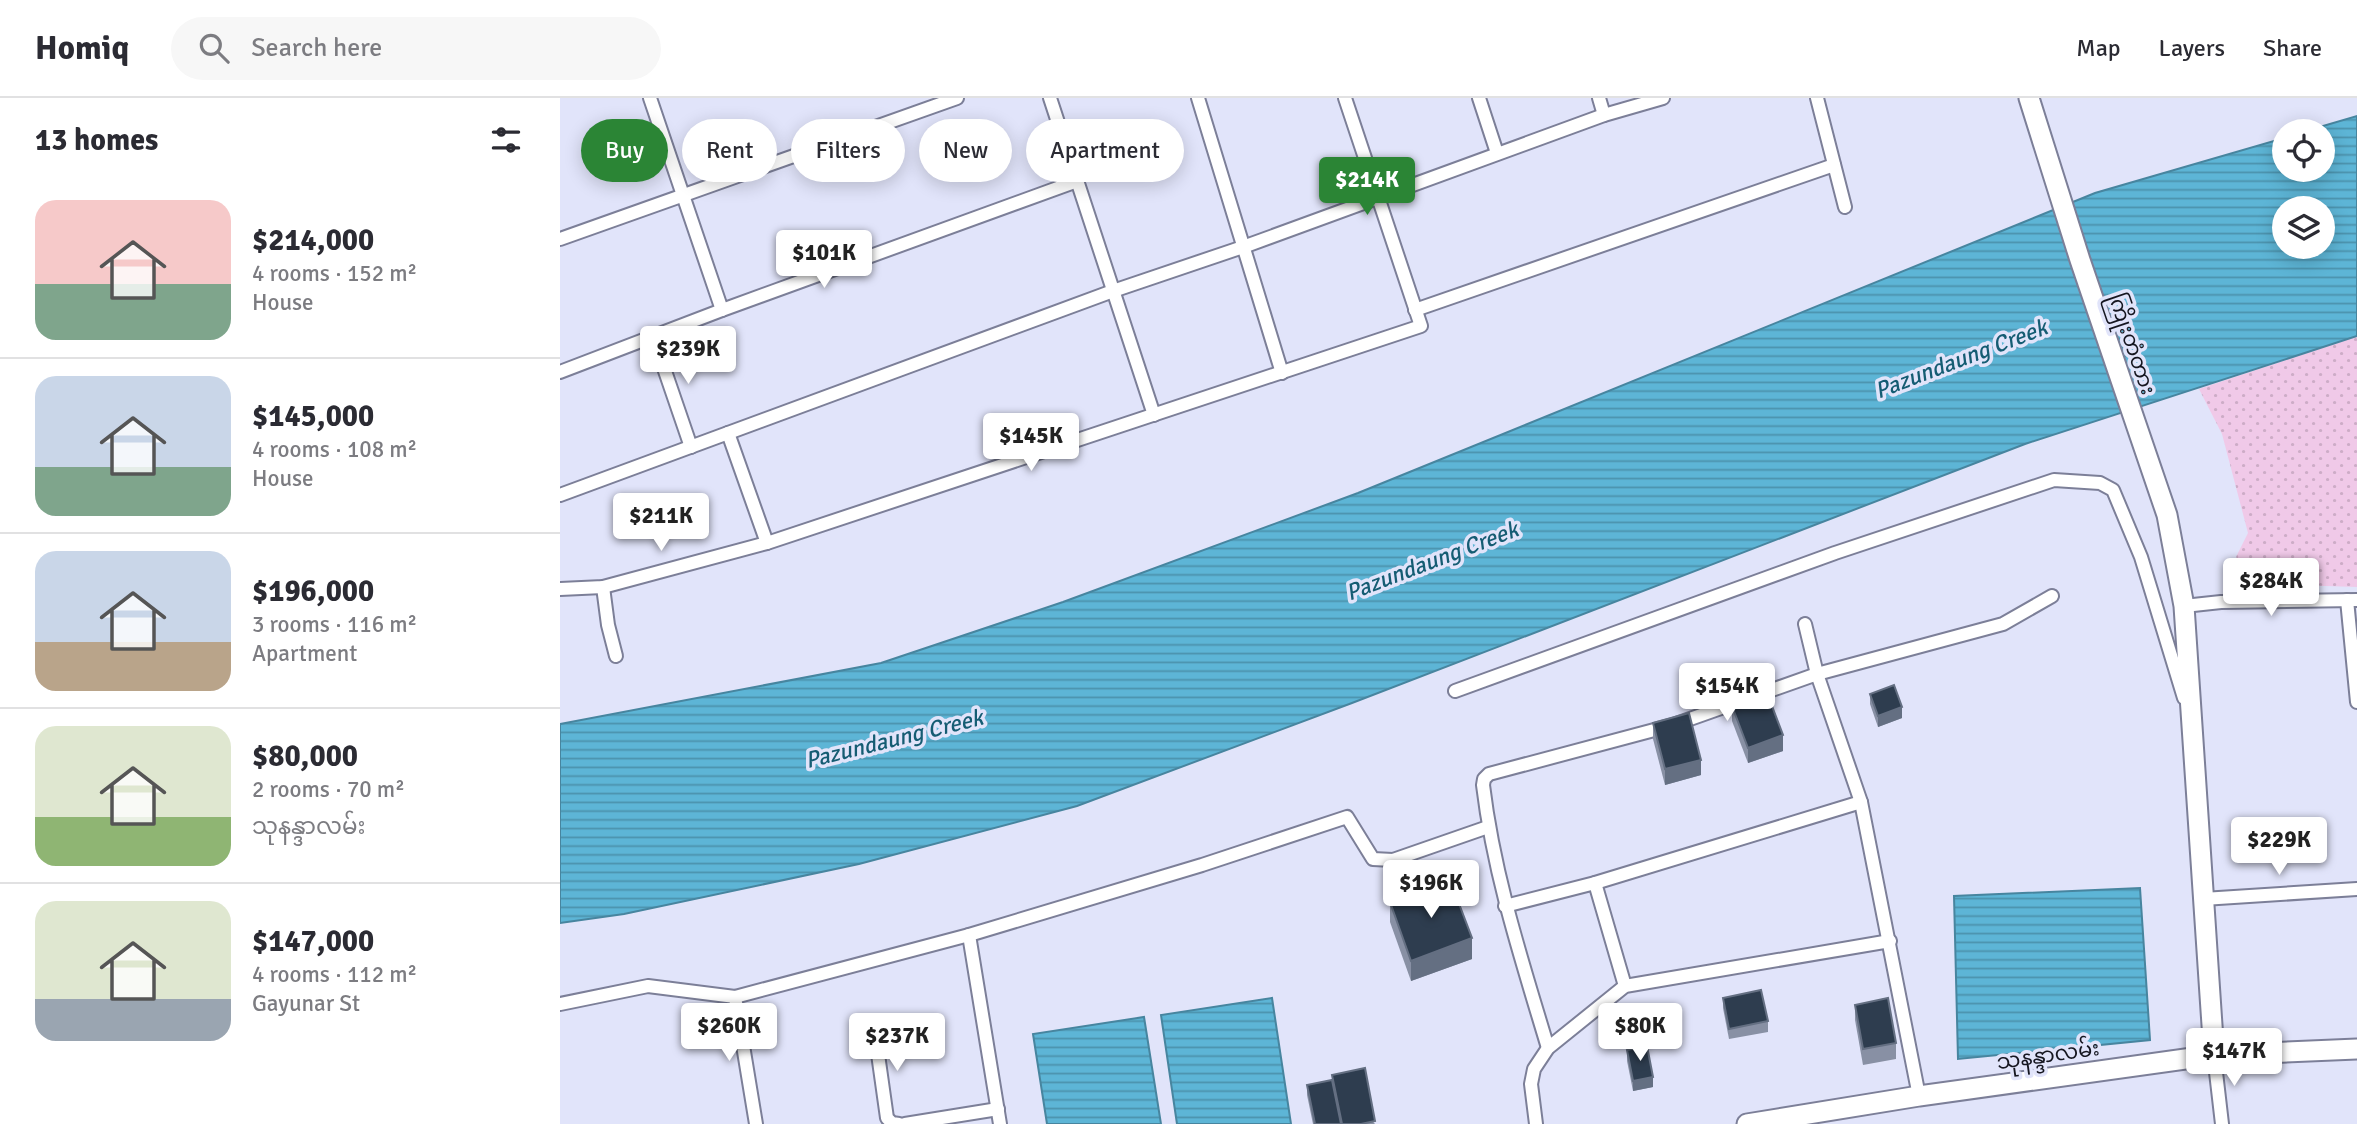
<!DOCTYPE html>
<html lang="en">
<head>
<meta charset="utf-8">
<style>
	body { margin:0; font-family:Signika,"Noto Sans Myanmar",sans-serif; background:#f7f7f7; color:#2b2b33; height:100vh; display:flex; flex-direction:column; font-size:26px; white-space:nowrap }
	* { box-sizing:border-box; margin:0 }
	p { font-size:23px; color:#7c7c81 }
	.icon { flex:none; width:38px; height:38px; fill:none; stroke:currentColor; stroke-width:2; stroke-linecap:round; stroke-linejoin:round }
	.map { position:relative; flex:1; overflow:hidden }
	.panel { display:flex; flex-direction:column; background:#fff; width:560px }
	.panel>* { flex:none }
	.banner { position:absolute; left:21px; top:21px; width:665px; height:63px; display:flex; gap:14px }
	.controls { position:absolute; left:1712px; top:21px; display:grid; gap:14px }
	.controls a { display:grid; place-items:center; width:63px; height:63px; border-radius:50%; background:#fff; box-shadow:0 4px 18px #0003; font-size:35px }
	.price { position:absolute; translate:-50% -60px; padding:0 16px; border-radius:7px; background:#fff; color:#222; font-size:23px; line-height:46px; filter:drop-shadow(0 2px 4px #0008) }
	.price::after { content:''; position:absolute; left:50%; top:42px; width:21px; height:16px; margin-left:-10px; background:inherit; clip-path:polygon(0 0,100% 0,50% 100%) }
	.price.active { background:#2b8535; color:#fff }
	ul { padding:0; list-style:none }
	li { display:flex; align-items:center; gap:21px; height:175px; padding:0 35px }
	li+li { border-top:2px solid #e1e1e2 }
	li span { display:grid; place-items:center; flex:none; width:196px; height:140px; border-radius:21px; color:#555 }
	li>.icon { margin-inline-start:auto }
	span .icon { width:84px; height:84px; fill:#fffc; stroke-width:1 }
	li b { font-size:30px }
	h2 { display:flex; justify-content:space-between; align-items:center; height:84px; padding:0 35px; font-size:30px }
	.chip { padding:0 24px; border-radius:32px; background:#fff; box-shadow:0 4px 18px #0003; font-size:24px; line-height:63px }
	.chip.active { background:#2b8535; color:#fff }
	header { display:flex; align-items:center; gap:42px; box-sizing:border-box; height:98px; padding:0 35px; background:#fff; border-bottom:2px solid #e1e1e2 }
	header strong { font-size:33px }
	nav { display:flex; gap:38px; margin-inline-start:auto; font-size:24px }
	.search { width:490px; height:63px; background:#f7f7f7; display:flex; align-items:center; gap:18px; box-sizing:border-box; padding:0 24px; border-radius:38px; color:#7c7c81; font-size:26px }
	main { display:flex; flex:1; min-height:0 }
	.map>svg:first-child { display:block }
	.park { fill:url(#park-dots) }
	.water { fill:url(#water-rules); stroke:#47859f; stroke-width:2; fill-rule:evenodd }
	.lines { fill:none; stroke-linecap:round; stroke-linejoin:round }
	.street-casing { stroke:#7c7f98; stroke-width:16 }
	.secondary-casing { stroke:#7c7f98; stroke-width:23 }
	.street { stroke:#fff; stroke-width:12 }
	.secondary { stroke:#fff; stroke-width:19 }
	.wall { fill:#8890a4 }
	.shaded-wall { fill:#646f82 }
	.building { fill:#2e3d4f; stroke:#646f82; stroke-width:2 }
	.labels { text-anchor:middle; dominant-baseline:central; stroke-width:7; stroke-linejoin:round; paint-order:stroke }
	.street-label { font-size:21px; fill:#151620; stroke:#e1e4fa }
	.water-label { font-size:23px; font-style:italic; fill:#155c73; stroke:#e1e4fa }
</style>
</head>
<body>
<header>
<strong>Homiq</strong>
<div class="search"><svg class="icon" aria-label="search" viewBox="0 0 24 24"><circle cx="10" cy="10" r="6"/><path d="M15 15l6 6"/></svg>Search here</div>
<nav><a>Map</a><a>Layers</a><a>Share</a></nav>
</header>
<main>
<section class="panel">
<h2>13 homes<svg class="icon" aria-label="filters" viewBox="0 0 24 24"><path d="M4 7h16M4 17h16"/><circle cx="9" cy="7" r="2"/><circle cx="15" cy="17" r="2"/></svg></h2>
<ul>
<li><span style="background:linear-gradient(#f6c9c9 60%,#7fa58c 0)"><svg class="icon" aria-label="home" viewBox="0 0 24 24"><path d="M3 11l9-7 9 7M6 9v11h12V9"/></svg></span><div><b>$214,000</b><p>4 rooms · 152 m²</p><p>House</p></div></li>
<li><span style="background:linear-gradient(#c9d6e8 65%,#7fa58c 0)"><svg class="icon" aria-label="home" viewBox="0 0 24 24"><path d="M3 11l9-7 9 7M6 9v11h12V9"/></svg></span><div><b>$145,000</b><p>4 rooms · 108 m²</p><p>House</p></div></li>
<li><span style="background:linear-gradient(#c9d6e8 65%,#b9a48a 0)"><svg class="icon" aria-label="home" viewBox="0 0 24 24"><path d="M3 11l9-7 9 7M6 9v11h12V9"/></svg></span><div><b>$196,000</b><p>3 rooms · 116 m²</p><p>Apartment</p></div></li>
<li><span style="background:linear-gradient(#dfe7d0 65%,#8fb573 0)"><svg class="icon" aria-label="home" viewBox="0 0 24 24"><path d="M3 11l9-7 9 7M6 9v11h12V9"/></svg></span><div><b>$80,000</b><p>2 rooms · 70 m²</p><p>သုနန္ဒာလမ်း</p></div></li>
<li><span style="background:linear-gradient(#dfe7d0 70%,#9aa5b1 0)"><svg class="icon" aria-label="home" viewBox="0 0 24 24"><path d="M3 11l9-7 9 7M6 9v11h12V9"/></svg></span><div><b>$147,000</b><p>4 rooms · 112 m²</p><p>Gayunar St</p></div></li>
</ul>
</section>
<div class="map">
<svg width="1797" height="1026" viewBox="0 0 1797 1026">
	<defs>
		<pattern id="park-dots" width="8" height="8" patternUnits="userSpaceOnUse" patternTransform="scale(1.75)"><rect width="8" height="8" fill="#f0c9e8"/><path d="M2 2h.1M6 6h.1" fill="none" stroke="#cdacc7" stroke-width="1.8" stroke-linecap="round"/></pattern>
		<pattern id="water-rules" width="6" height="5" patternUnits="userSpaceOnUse" patternTransform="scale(1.75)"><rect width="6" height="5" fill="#5db5d6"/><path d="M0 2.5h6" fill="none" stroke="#4c92ad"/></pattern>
	</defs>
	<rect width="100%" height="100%" fill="#e1e4fa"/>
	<polygon class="park" points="1797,238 1797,489 1699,486 1676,459 1688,435 1662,336 1639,291"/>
	<g class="water">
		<path d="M1797 18V238L1465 346 792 605 517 708 299 766 64 816 0 825V626L321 565 503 504 798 395 1535 95 1724 40V72H1762V33H1746ZM1724 110H1762V149H1724Z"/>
		<polygon points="1580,790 1590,942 1398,961 1394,798"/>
		<polygon points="712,900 731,1026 617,1026 601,917"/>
		<polygon points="584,919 601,1026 487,1026 473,936"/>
	</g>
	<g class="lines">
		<defs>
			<g id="street">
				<polyline points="90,0 162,212"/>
				<polyline points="490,0 594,317"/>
				<polyline points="638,0 722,275"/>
				<polyline points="919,0 937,55"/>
				<polyline points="1039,0 1044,17"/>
				<polyline points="1257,0 1285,109"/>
				<polyline points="0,141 397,0"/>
				<polyline points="855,212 1274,67"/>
				<polyline points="93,238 131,349"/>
				<polyline points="0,274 162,212 517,83"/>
				<polyline points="168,335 207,445 861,228 785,0"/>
				<polyline points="0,397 553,193 683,149 1044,17 1103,0"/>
				<polyline points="43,489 48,527 56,558"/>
				<polyline points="0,491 43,489 207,445"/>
				<polyline points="1787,502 1797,604"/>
				<polyline points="1624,508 1661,504 1797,502"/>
				<polyline points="1245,526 1257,576 1301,704 1359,998"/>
				<polyline points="895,593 1275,455 1494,382 1540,385 1553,392 1581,459 1624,600"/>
				<polyline points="1035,785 1065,888"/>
				<polyline points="1643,801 1797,791"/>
				<polyline points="945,808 1035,785 1301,704"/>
				<polyline points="409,837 440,1026"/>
				<polyline points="175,899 196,1026"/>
				<polyline points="0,906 88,888 175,899 409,837 642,767 787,719 813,761 833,762 928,729"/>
				<polyline points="316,942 327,1020 332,1025 339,1026"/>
				<path d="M988 950C962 863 934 778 923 687L924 681 929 676 1113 627 1257 576 1443 526 1492 498"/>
				<polyline points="1654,957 1662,1026"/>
				<polyline points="345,1026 438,1011"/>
				<polyline points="976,1026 971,986 974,971 988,950 1065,888 1330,843"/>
			</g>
			<g id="secondary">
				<polyline points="1469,0 1520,162 1607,417 1624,508 1654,957"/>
				<polyline points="1187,1026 1359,998 1654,957 1797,951"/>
			</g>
		</defs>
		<use href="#street" class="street-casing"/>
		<use href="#secondary" class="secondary-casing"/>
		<use href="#street" class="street"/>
		<use href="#secondary" class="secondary"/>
	</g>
	<g class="wall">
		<polygon points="1310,596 1342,620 1318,629 1310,606"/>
		<polygon points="1172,608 1223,653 1188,665 1172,623"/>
		<polygon points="1093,625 1141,677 1105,687 1093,641"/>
		<polygon points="830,804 912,861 851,883 830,824"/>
		<polygon points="1163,900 1208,923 1208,934 1169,941 1163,910"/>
		<polygon points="1295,907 1336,945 1336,961 1303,967 1295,922"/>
		<polygon points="1067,952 1093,989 1073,993 1067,963"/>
		<polygon points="772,977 815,1026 753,1026 747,997 747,987 772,982"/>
	</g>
	<g class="shaded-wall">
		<polygon points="1342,609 1342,620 1318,629 1318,618"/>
		<polygon points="1223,637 1223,653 1188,665 1188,650"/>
		<polygon points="1141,662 1141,677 1105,687 1105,671"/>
		<polygon points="912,840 912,861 851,883 851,863"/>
		<polygon points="1093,979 1093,989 1073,993 1073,983"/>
	</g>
	<g class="building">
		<polygon points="1334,587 1342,609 1318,618 1310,596"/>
		<polygon points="1207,595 1223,637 1188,650 1172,608"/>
		<polygon points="1129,615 1141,662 1105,671 1093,625"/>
		<polygon points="890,782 912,840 851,863 830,804"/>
		<polygon points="1201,892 1208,923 1169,931 1163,900"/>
		<polygon points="1328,900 1336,945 1303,951 1295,907"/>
		<polygon points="1087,948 1093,979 1073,983 1067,952"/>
		<polygon points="805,970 815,1023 801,1026 782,1026 772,977"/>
		<polygon points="772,982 781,1026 755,1026 747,987"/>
	</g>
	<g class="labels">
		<g class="street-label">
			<text transform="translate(1572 246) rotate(71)">ကြိုးတံတား</text>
			<text transform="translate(1488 957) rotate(-8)">သုနန္ဒာလမ်း</text>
		</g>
		<g class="water-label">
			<text transform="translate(1401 261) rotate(-21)">Pazundaung Creek</text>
			<text transform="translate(872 463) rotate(-21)">Pazundaung Creek</text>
			<text transform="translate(334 641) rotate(-14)">Pazundaung Creek</text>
		</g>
	</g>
</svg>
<div class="controls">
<a><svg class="icon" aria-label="locate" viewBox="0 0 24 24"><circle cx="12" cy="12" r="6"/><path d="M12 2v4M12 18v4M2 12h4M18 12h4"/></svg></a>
<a><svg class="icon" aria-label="layers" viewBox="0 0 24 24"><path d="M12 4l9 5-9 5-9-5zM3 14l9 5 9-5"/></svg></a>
</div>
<b class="price active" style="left:807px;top:119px">$214K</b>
<b class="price" style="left:264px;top:192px">$101K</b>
<b class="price" style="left:128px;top:288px">$239K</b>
<b class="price" style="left:471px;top:375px">$145K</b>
<b class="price" style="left:101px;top:455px">$211K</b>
<b class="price" style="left:1711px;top:520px">$284K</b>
<b class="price" style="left:1167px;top:625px">$154K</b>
<b class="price" style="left:1719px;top:779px">$229K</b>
<b class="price" style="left:871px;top:822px">$196K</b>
<b class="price" style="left:169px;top:965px">$260K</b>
<b class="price" style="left:1080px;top:965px">$80K</b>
<b class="price" style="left:337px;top:975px">$237K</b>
<b class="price" style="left:1674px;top:990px">$147K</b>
<div class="banner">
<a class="chip active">Buy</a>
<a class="chip">Rent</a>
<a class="chip">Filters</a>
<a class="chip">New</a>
<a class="chip">Apartment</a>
</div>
</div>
</main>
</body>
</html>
